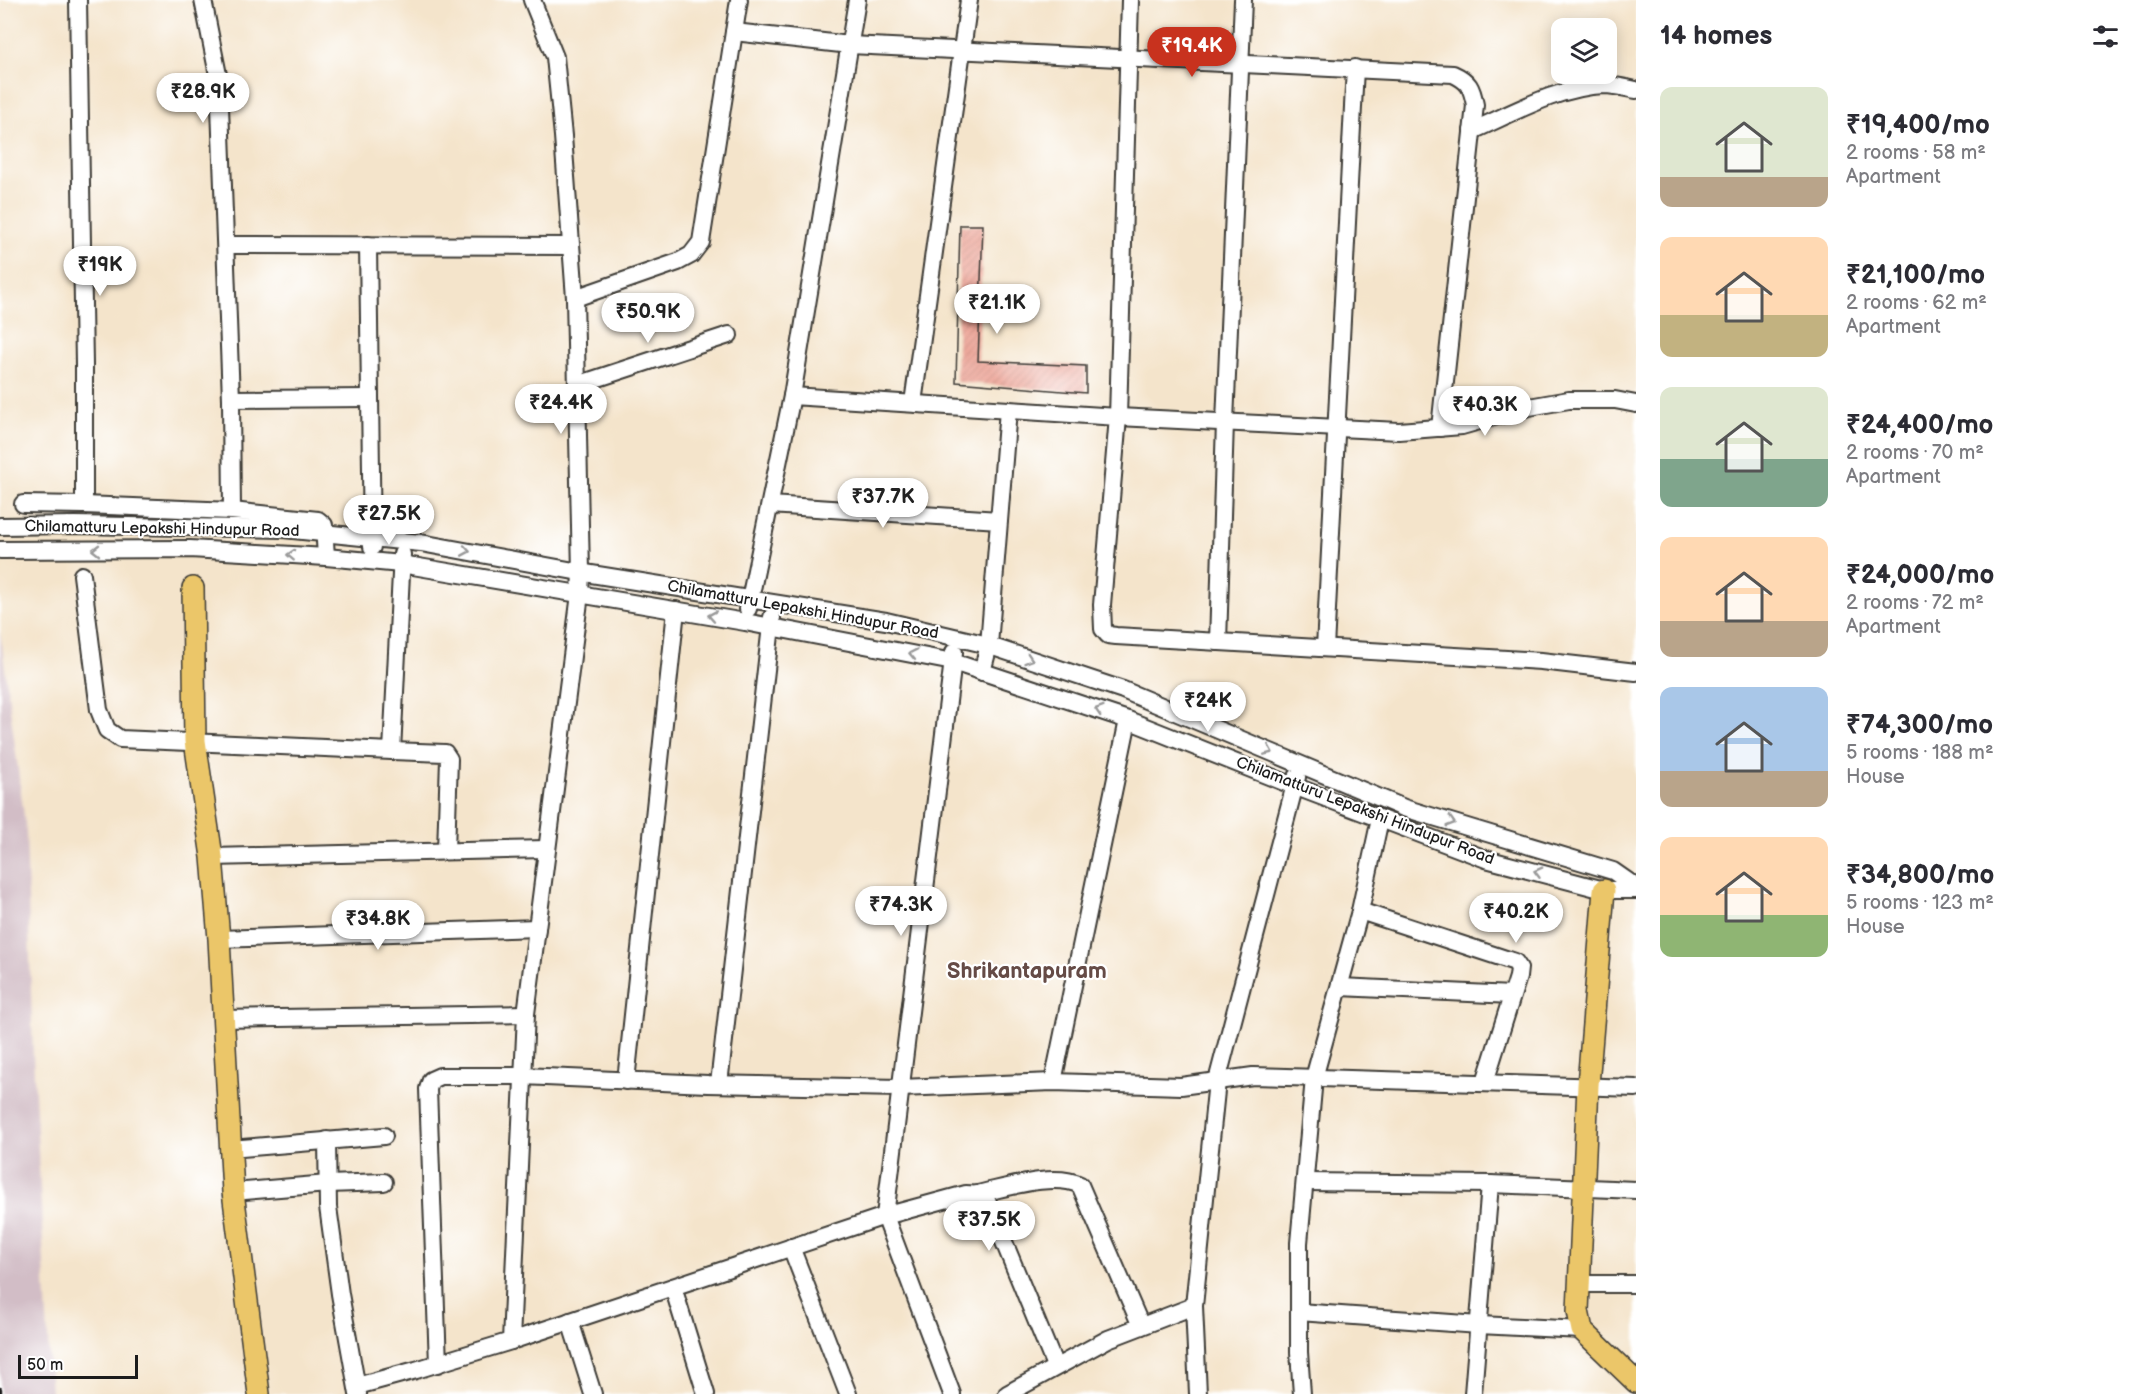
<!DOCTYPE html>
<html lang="en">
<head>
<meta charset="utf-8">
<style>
	body { margin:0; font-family:"Balsamiq Sans",sans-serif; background:#f2f2f3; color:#2b2b33; height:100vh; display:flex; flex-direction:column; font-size:22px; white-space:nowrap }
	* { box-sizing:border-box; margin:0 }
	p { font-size:20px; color:#7c7c81 }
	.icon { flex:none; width:33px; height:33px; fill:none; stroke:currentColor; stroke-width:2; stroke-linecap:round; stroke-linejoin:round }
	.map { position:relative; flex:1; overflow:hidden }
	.details { display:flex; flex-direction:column; background:#fff; width:510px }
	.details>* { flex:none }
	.tools { position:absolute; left:1551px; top:18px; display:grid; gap:12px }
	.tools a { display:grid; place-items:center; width:66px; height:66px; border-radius:12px; background:#fff; box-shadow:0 3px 15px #0003; font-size:30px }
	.scale { position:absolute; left:18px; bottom:15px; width:120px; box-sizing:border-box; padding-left:6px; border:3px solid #1c1c1c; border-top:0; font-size:16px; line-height:21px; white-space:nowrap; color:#1c1c1c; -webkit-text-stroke:4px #fff; paint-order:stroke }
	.price { position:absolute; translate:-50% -51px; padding:0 14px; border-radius:21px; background:#fff; color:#222; font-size:20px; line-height:39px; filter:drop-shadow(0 2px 3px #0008) }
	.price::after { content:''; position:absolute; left:50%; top:36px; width:18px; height:14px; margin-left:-9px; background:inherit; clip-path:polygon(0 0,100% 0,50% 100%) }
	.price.current { background:#c8321e; color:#fff }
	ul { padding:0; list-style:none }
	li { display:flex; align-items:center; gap:18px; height:150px; padding:0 24px }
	li span { display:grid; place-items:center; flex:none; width:168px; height:120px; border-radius:12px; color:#555 }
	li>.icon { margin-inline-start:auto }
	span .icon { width:72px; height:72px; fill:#fffc; stroke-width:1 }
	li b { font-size:26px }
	h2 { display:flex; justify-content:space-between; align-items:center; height:72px; padding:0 24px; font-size:26px }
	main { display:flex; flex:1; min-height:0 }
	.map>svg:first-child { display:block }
	.industrial { fill:#d2bdc6 }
	.building { fill:url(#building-hatch) }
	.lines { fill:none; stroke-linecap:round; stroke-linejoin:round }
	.minor-casing { stroke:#3c3a36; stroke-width:20 }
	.major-casing { stroke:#3c3a36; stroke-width:24 }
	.minor { stroke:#fff; stroke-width:16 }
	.major { stroke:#ebc669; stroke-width:21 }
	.rail { stroke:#1c1c1c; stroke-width:4.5 }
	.oneway { stroke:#999 }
	.labels { text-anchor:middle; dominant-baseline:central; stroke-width:4.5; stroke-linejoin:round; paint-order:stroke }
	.street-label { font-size:16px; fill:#1c1c1c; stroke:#fff }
	.district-label { font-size:22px; font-weight:bold; fill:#654b46; stroke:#fff }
</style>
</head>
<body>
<main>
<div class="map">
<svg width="1636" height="1394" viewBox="0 0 1636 1394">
	<defs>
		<pattern id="building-hatch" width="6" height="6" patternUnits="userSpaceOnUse" patternTransform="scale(1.5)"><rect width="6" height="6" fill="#eda294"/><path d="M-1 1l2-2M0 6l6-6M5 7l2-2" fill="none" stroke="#cb8b7f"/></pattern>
	</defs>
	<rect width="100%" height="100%" fill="#fff"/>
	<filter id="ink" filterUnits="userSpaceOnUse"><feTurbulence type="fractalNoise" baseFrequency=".0167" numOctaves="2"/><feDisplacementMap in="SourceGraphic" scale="12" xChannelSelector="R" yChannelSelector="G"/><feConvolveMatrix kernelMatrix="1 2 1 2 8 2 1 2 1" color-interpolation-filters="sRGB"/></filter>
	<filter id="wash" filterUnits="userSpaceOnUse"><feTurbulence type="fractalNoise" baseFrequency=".008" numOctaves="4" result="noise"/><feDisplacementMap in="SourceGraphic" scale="24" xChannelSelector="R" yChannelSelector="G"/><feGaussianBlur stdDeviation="1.35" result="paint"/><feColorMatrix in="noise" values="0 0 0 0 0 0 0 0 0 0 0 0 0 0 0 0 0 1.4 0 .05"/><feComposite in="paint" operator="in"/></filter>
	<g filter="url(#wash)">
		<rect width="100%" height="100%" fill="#f4e4cb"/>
		<polygon class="industrial" points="0,631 26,831 33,1056 51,1394 0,1394"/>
		<g id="blocks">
			<polygon class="building" points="960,225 983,225 978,361 1086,366 1086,393 956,382"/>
		</g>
	</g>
	<g filter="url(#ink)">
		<use href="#blocks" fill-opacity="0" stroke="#3c3a36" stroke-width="1.5"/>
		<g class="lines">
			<defs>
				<g id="minor">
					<polyline points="1130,0 1118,417 1102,605 1103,629 1108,635 1116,636 1541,661 1636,672"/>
					<path d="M734 32 850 45 1453 74C1469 81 1472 88 1475 105L1440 428"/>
					<path d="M1472 131C1513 113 1558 87 1604 85 1614 85 1626 88 1636 90"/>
					<polyline points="226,245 571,246"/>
					<polyline points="368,245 372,547"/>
					<polyline points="575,298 678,262 691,255 701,242 739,0"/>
					<polyline points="577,385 729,335"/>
					<polyline points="792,396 857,0"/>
					<polyline points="231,399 370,398"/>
					<polyline points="913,403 969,0"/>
					<polyline points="23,504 84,505 84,365 78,0"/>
					<polyline points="84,505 232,511 231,399 219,80 203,0"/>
					<polyline points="770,505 999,520"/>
					<polyline points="232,511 318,520 324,525 326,557"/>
					<polyline points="0,526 75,525 283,529 421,543 585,573 886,621 984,644 1123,690 1404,808 1613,871 1636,887"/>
					<polyline points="0,550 190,549 326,557 401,564 745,622 953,662 1128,720 1294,786 1486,859 1604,890 1636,890"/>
					<polyline points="82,575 99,710 107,730 120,739 392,751 402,554"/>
					<polyline points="748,609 792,396 1118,417 1399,431 1462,426 1529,407 1569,400 1615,400 1636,404"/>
					<polyline points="1218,642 1225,422 1243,0"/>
					<polyline points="1325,648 1355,68"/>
					<polyline points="982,672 989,645 1008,410"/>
					<polyline points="392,751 445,753 449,759 446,851"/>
					<polyline points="212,857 546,849"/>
					<polyline points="1360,911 1515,962 1519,968 1518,977 1485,1082"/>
					<polyline points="219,939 537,928"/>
					<polyline points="1340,987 1512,995"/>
					<polyline points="223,1019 526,1014"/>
					<polyline points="626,1081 676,610"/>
					<polyline points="1053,1082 1128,720"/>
					<polyline points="719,1084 772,617"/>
					<polyline points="327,1140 328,1207 340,1294 358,1394"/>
					<polyline points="230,1149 384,1136"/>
					<polyline points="1305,1182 1490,1184 1636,1190"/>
					<polyline points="233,1192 328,1184 384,1182"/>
					<path d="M977 1194C1006 1188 1054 1172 1080 1185L1141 1326"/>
					<polyline points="791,1247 848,1394"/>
					<polyline points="1578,1284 1636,1284"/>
					<polyline points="673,1287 706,1394"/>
					<polyline points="1299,1312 1479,1325 1582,1330"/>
					<polyline points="570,1321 593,1394"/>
					<path d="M511 1341 885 1216 966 1194C977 1194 982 1194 988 1203L1055 1366"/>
					<polyline points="438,1364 428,1089 431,1080 440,1076 522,1076 708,1084 900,1088 1053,1082 1181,1086 1253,1076 1636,1088"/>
					<polyline points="357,1386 416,1370 511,1341 526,1014 580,594 581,572 575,298 563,136 555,57 532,0"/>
					<polyline points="952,1394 885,1216 954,652"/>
					<polyline points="1007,1394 1108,1339 1194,1306"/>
					<polyline points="1198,1394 1194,1306 1217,1081 1297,777"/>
					<polyline points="1302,1394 1299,1352 1299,1243 1314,1078 1360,911 1380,819"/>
					<polyline points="1473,1394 1490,1184"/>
				</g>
				<g id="major">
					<polyline points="193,588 195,741 212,857 219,939 233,1192 259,1394"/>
					<polyline points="1604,890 1588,1085 1578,1311 1582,1330 1636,1382"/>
				</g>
			</defs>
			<use href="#minor" class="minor-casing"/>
			<use href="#major" class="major-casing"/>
			<use href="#minor" class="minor"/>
			<use href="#major" class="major"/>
			<polyline class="rail" points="0,1389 0,1394"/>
		</g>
		<defs><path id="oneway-chevron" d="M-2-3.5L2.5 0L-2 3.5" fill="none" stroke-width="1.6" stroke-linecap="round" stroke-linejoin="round" transform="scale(1.5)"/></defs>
		<g class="oneway">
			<use href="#oneway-chevron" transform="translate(96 550) rotate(180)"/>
			<use href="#oneway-chevron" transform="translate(466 551) rotate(10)"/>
			<use href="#oneway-chevron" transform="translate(291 555) rotate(-177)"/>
			<use href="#oneway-chevron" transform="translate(712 616) rotate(-170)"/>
			<use href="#oneway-chevron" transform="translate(913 654) rotate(-169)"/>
			<use href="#oneway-chevron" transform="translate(1029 659) rotate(18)"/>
			<use href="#oneway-chevron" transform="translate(1099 710) rotate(-162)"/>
			<use href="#oneway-chevron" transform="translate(1269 751) rotate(23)"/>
			<use href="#oneway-chevron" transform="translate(1451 822) rotate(17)"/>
			<use href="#oneway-chevron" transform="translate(1538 872) rotate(-165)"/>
		</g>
	</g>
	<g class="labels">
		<g class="street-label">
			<text transform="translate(162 529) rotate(1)">Chilamatturu Lepakshi Hindupur Road</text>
			<text transform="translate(803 610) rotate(10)">Chilamatturu Lepakshi Hindupur Road</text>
			<text transform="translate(1365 811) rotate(21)">Chilamatturu Lepakshi Hindupur Road</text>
		</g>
		<g class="district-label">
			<text x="1027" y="971">Shrikantapuram</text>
		</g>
	</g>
</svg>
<div class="tools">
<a><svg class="icon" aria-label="layers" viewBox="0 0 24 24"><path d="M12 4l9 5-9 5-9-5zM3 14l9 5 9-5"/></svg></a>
</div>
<div class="scale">50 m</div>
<b class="price current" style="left:1192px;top:78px">₹19.4K</b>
<b class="price" style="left:203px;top:124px">₹28.9K</b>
<b class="price" style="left:100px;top:297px">₹19K</b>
<b class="price" style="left:997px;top:335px">₹21.1K</b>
<b class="price" style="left:648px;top:344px">₹50.9K</b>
<b class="price" style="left:561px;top:435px">₹24.4K</b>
<b class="price" style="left:1485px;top:437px">₹40.3K</b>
<b class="price" style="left:883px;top:529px">₹37.7K</b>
<b class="price" style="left:389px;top:546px">₹27.5K</b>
<b class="price" style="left:1208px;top:733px">₹24K</b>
<b class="price" style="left:901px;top:937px">₹74.3K</b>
<b class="price" style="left:1516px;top:944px">₹40.2K</b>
<b class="price" style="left:378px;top:951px">₹34.8K</b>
<b class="price" style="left:989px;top:1252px">₹37.5K</b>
</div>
<section class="details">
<h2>14 homes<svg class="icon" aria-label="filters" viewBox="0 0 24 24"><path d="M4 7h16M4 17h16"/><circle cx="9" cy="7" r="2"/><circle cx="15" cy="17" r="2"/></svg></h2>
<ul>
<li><span style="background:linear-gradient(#dfe7d0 75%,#b9a48a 0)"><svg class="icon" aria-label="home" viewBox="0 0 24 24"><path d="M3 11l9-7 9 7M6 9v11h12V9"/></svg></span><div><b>₹19,400/mo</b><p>2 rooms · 58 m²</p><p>Apartment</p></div></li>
<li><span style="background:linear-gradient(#ffd9b3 65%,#c2b280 0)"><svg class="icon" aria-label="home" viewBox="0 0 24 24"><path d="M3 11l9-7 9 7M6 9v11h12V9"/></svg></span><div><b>₹21,100/mo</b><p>2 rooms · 62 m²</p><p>Apartment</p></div></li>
<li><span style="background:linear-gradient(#dfe7d0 60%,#7fa58c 0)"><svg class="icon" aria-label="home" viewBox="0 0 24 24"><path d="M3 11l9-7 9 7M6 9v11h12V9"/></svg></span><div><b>₹24,400/mo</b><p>2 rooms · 70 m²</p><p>Apartment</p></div></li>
<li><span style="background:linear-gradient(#ffd9b3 70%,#b9a48a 0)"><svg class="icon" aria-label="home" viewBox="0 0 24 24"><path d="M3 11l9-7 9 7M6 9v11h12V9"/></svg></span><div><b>₹24,000/mo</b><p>2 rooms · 72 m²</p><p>Apartment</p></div></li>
<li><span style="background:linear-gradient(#a9c7e8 70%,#b9a48a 0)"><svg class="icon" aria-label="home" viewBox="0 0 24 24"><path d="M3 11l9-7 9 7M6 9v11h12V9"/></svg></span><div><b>₹74,300/mo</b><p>5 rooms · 188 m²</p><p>House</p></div></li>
<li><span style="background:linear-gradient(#ffd9b3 65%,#8fb573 0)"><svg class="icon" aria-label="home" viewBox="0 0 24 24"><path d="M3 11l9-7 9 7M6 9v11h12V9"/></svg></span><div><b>₹34,800/mo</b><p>5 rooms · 123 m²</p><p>House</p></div></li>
</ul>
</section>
</main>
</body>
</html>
